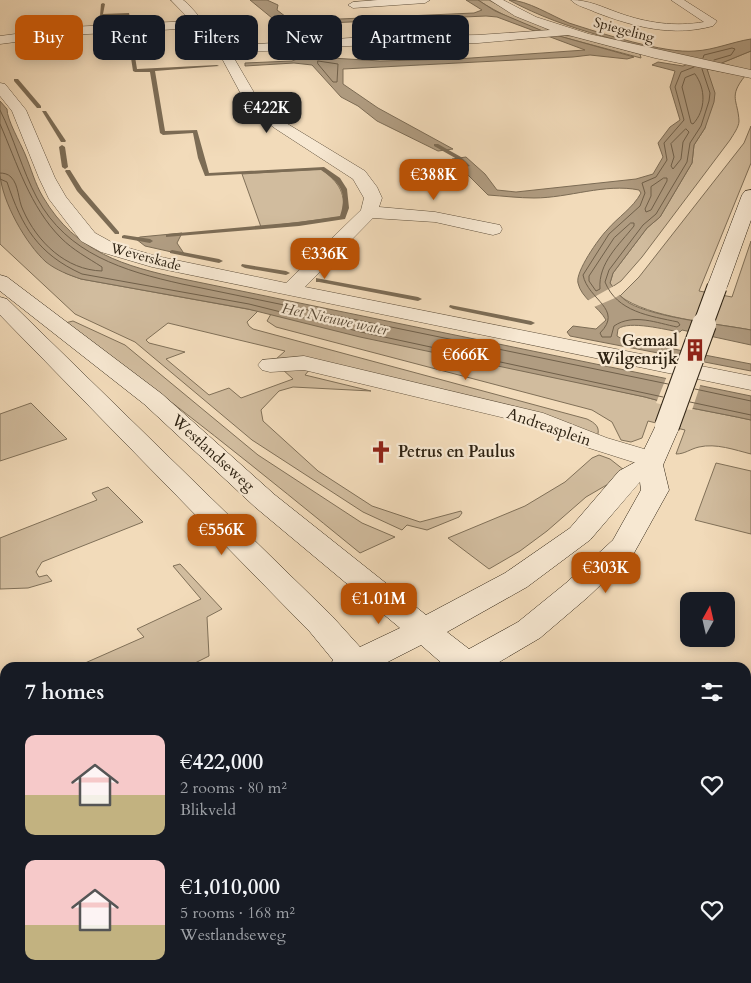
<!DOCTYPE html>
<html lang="en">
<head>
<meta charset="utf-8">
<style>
	body { margin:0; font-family:Cardo,serif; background:#20242c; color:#f1f3f6; height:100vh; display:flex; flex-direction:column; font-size:19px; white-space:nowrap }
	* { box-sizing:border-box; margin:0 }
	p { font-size:16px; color:#9ea1a6 }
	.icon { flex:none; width:28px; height:28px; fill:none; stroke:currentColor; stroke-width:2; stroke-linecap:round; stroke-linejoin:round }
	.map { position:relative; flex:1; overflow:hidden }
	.sheet { position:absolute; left:0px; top:662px; width:751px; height:321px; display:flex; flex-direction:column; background:#171b24; border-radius:15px 15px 0 0; box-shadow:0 2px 12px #0003 }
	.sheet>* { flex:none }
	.banner { position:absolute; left:15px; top:15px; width:500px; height:45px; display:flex; gap:10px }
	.needle { width:32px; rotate:8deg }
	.fabs { position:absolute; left:680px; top:592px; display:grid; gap:10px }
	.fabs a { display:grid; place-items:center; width:55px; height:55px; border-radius:10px; background:#171b24; box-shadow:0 2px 12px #0003; font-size:25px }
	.price { position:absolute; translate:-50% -42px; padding:0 11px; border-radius:10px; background:#b45309; color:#fff; font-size:16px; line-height:32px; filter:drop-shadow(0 1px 2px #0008) }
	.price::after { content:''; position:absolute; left:50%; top:30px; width:15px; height:11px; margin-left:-8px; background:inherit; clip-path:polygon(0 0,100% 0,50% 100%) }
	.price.selected { background:#222; color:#fff }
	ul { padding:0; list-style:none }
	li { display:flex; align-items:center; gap:15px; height:125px; padding:0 25px }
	li span { display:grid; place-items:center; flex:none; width:140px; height:100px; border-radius:10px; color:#555 }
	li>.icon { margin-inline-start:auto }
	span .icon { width:60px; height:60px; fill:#fffc; stroke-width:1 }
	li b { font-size:21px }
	h2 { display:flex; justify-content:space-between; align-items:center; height:60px; padding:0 25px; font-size:21px }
	.pill { padding:0 18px; border-radius:10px; background:#171b24; box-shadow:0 2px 12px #0003; font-size:18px; line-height:45px }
	.pill.selected { background:#b45309; color:#fff }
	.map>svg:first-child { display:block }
	.green { fill:#d1bc9e; stroke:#807058 }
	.water { fill:#b09c81; stroke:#7c6c55; fill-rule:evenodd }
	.pier { fill:#f2dbba }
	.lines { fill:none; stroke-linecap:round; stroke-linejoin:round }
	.shore { stroke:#70604a; stroke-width:1 }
	.stream { fill:#7c6c55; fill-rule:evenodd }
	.street-casing { stroke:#60513d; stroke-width:1 }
	.secondary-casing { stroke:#2f2313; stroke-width:1 }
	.street { fill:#f7e8d2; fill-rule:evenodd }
	.secondary { fill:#f7e8d2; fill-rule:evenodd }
	.secondary-bridge-far1-casing { stroke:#2f2313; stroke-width:21; stroke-linecap:butt }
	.secondary-bridge-casing { stroke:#2f2313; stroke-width:26; stroke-linecap:butt }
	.secondary-bridge-far1 { stroke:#f7e8d2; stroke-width:19 }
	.secondary-bridge { stroke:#f7e8d2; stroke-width:24 }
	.labels { text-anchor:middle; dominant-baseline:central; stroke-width:4.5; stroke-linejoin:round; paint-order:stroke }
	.far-street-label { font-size:14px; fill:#2f2313; stroke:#f7e8d2 }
	.far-water-label { font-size:15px; font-style:italic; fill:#5c4d3a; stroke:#f7e8d2 }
	.poi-label { font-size:16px; font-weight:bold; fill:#2f2313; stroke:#f7e8d2; text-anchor:end }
	.street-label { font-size:16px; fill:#2f2313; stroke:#f7e8d2 }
</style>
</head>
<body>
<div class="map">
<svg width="751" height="983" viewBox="0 0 751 983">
	<rect width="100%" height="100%" fill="#f2dbba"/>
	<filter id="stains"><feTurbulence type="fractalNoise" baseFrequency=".004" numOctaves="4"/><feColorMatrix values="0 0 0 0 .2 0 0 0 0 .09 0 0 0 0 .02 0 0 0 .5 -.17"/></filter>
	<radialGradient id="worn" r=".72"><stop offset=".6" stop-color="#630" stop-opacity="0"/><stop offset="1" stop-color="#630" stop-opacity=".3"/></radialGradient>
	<g class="green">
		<path d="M478 0H489L520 17 549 28 545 32C521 23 499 14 478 0Z"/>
		<polygon points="555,35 573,36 640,54 641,58"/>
		<path d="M751 51V71L720 63C731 60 740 55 751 51Z"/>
		<path d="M707 69 745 76C728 97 738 100 739 121 739 127 733 135 730 140L642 257 621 281 612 287 610 283 613 273 647 228 660 217 692 163 694 145 705 128 708 73Z"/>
		<path d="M751 126V163L699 291 732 297 751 241V330C714 323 649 318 620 296L639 277 744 143Z"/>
		<path d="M321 169C339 182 348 195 341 217L261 227 242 174Z"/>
		<path d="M0 176 3 188 65 273 81 279 258 311 247 322 249 326 253 329 587 419C595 423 601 427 597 437L275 360 285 351 168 323 146 340 149 343 185 352 166 359 209 395 229 388 241 398 293 379 282 369H310L305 375 371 391 293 387 279 391 261 410 263 421 318 471 372 506 420 522 461 511 462 513 459 517 427 530 407 525 402 530 363 512 252 440 135 342 75 314 0 244Z"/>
		<path d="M271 314 645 397C680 407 715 412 751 420V454C735 450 716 443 699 447 690 449 685 454 676 454L685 430 648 421 642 438 631 442 621 440 612 422 592 410 276 327 267 321Z"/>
		<path d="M73 321 125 345 258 455 362 523 395 537 360 553C263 474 167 396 65 323Z"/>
		<polygon points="31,403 67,439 0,461 0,414"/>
		<polygon points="599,455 610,459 624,470 610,483 586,497 547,531 520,551 489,569 448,538 525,506 565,482 592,458"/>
		<polygon points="716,463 751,471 751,534 695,520"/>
		<polygon points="108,487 143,522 42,562 36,572 39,577 47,575 52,581 28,588 0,589 0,538 97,500 92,493"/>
		<polygon points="180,564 222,609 207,617 209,656 187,667 76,667 144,637 137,629 201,599 173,566"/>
	</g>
	<g class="water">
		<path d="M250 0H267L278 5 277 10 290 20 295 21 474 13 482 10 466 0H478L495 11 545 32 634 57 627 59 590 55 573 57 343 69V84L378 108 453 149 438 151 377 121 358 106 341 97 312 65 294 63 245 66V63L292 61 305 56 283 27ZM486 16 497 17 585 50 457 59 380 61 332 58 321 55 312 41 303 34 301 27 305 24Z"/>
		<path d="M509 0C527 0 552 16 569 23 600 33 665 54 695 51 714 50 732 42 751 39V51L707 69 715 93 714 102 705 128 694 145 692 163 660 217 647 228 613 273 610 283C615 290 621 298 629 303 656 318 719 324 751 330V345L682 330 680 332C666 330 629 320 618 329L617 336 622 339 751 364V371L570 336 567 332 573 326 596 329 606 320C599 307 581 298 578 283 575 272 599 238 607 230 618 217 633 208 641 193L639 190C605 183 569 198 534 198 519 198 503 196 488 195L452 159 466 157 485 174 497 190 516 192 636 179 653 174 663 157 658 143 670 127 680 120 670 87 675 71 652 65 658 62 683 66 698 60C634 44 568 32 509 0Z"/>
		<path d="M0 101 7 109C7 120 20 142 25 154 31 168 35 184 43 197 76 253 124 266 183 279L751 396V420C715 412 680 407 645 397L360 337 248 309 81 279C69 275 56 270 46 262 26 244 2 202 0 174 0 150 0 125 0 101Z"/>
		<polygon points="182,233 177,243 185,255 145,246 136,239 140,237"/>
	</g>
	<g class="pier">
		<polygon points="614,286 621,294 615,298 594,307 587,301"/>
		<polygon points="667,376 701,383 692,410 675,408 656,403"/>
	</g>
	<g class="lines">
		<g class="shore">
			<polyline points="703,58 704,55 732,48 735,49 731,55 714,60"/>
			<polygon points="318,61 338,64 337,82 333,82 318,64"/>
			<path d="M694 67 681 72 675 87 684 120 664 143 667 160 656 177 642 183 645 193 640 206 609 234 583 275C588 300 624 309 600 333L602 337H611L614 326C633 313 657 323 677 327L680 325 678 322C650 316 617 312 605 282L609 270 643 225 656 214 687 162 690 143 701 126 709 101 710 93 702 69"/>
			<path d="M695 74C706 89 706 110 693 124L691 123 682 87 685 78Z"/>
			<path d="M0 110C14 138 22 170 37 198 67 254 124 271 182 284L668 384"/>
			<path d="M0 124C17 163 30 207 61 238 73 250 88 258 102 267V271C66 270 37 242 23 210 18 200 19 185 11 177 8 174 4 173 0 173"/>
			<polygon points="686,129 689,132 683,142 681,159 673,169 671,166 674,157 671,144"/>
			<polygon points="664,178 667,178 667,181 651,210 646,212 645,209 651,196 651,187"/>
			<path d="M0 179 7 182C22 227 38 254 82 274L249 304 361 332 663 397"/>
			<path d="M631 223H634V226C619 245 598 263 600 289L596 291 589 281V276L614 238Z"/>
			<polyline points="695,389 751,401"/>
			<polyline points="690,402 751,415"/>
		</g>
		<g class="stream">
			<polygon points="103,3 105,4 103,14 129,13 132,27 129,26 126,15 100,16 101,4"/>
			<path d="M129 31 131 32 137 69 217 65 219 66 155 71 165 131 197 130 209 173 324 167 340 178 347 189 349 208 345 219 299 226 166 237V235L168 234 299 222 340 216C348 192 340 183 321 170L205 176 198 158 193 133 163 135 160 133 150 72H135L133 71 127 32Z"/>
			<polygon points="14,79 18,79 41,106 41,108 37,108 14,81"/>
			<polygon points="42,111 46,111 66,141 65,142 61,142"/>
			<polygon points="434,144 438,144 461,157 470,166 465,167 457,159 434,146"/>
			<polygon points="62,145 65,147 68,167 65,169 62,167 59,147"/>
			<polygon points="66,170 70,170 82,189 119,232 119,234 115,234 77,191 65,171"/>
			<polygon points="124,235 150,239 153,241 150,243 122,238 122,236"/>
			<polygon points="172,250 219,259 223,261 219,263 170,253 170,251"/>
			<polygon points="242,264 286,271 290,273 286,275 245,268 241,266"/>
			<polygon points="316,278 418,297 422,299 418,301 319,282 316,282"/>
			<polygon points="450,305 531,321 535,323 531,325 453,309 449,307"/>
		</g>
		<defs>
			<g id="street">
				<polygon points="171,0 183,0 187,3 226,46 366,37 478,35 550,30 515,16 490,0 503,0 536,17 589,34 751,70 751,78 655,58 568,35 478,43 366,45 231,53 260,103 286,123 365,171 377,187 382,198 379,207 435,212 500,225 502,229 500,233 493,235 435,222 373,218 305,287 751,376 751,390 152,267 101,252 81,241 49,199 39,178 12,111 0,96 0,83 5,84 26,110 55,178 66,197 95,233 115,244 156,256 286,283 361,210 364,198 353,179 276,129 249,109 218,51 197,28 70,35 0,44 0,36 70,27 191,21"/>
				<polygon points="378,0 430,0 425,3 353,8 348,5 353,2"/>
				<path d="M571 0C589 0 602 7 619 13 647 23 675 27 704 22L671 0H684L717 21 713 26C672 37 634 27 595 12 587 8 576 6 571 0Z"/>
				<polygon points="304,356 543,413 607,438 661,454 665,460 661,466 652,468 589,448 526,423 304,370 270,372 262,370 258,365 262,360"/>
			</g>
			<g id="secondary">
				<polygon points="751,190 751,220 727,287 724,291 717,293 710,291 707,287 742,195 745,191"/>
				<path d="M0 275 7 277 162 394 275 495 426 615 505 573 570 528 619 471 639 460 658 421 667 418 676 421 680 426 663 465 669 490 634 553 588 597 540 638 489 668H445V666L421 645 376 668H329L333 660 310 632 0 315V297L7 299 332 616 360 647 400 628 255 507 144 404 0 291ZM640 482 641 490 613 540 566 583 518 622 469 649 447 632 527 587 590 540Z"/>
				<polygon points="5,820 5,855 0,857 0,822"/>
				<polygon points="746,901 751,903 751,945 746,943"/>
				<polygon points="657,979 704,979 706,983 659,983"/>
			</g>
		</defs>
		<use href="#street" class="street-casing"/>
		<use href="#secondary" class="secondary-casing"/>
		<use href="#street" class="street"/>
		<use href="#secondary" class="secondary"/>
		<defs>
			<polyline id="secondary-bridge-far1" points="703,325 717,287"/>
			<polyline id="secondary-bridge" points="667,426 704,324"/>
		</defs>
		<use href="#secondary-bridge-far1" class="secondary-bridge-far1-casing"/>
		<use href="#secondary-bridge" class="secondary-bridge-casing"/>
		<use href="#secondary-bridge-far1" class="secondary-bridge-far1"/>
		<use href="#secondary-bridge" class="secondary-bridge"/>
	</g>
	<defs>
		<symbol id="building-bare" viewBox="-9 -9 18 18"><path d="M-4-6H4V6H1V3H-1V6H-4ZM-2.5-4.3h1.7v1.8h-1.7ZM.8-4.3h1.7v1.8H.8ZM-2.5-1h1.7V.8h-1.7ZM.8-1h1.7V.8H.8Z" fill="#8f2418" stroke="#f7e8d2" stroke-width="2.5" paint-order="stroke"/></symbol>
		<symbol id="church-bare" viewBox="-9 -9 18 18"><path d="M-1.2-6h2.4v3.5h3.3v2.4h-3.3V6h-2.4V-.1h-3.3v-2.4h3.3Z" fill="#8f2418" stroke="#f7e8d2" stroke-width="2.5" paint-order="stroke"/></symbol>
	</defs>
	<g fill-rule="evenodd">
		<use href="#building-bare" x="679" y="334" width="32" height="32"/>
		<use href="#church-bare" x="365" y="436" width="32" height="32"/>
	</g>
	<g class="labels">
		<g class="far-street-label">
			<text transform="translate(624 30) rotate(15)">Spiegeling</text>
			<text transform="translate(146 257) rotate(15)">Weverskade</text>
		</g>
		<g class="far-water-label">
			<text transform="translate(335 319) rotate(12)">Het Nieuwe water</text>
		</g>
		<g class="poi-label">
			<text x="678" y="341">Gemaal<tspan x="678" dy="18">Wilgenrijk</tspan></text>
			<text x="398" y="452" text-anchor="start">Petrus en Paulus</text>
		</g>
		<g class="street-label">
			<text transform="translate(549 427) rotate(19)">Andreasplein</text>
			<text transform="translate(213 453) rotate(42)">Westlandseweg</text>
		</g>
	</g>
	<rect width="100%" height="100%" filter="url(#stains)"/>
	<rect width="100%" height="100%" fill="url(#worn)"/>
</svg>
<div class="fabs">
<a><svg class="needle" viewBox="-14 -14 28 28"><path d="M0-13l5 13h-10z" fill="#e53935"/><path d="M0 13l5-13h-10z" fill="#9ea1a6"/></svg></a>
</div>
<b class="price selected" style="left:267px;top:134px">€422K</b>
<b class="price" style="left:434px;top:201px">€388K</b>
<b class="price" style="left:325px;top:280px">€336K</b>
<b class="price" style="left:466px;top:381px">€666K</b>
<b class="price" style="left:222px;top:556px">€556K</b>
<b class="price" style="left:606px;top:594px">€303K</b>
<b class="price" style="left:379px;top:625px">€1.01M</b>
<div class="banner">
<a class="pill selected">Buy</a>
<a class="pill">Rent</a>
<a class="pill">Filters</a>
<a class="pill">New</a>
<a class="pill">Apartment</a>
</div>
<section class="sheet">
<h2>7 homes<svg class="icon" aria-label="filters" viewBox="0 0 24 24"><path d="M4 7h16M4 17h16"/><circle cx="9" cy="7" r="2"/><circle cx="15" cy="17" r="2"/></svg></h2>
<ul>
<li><span style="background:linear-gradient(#f6c9c9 60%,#c2b280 0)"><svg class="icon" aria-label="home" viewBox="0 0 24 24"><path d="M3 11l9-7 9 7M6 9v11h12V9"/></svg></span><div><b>€422,000</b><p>2 rooms · 80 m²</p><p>Blikveld</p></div><svg class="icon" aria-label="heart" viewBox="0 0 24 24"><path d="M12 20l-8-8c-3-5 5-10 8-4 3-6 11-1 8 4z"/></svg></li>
<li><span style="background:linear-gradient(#f6c9c9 65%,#c2b280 0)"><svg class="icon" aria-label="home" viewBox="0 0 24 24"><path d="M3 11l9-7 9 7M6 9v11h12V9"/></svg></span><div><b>€1,010,000</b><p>5 rooms · 168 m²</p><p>Westlandseweg</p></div><svg class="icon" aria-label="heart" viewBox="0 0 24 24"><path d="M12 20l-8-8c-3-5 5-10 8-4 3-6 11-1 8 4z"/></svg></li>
</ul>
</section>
</div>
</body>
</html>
